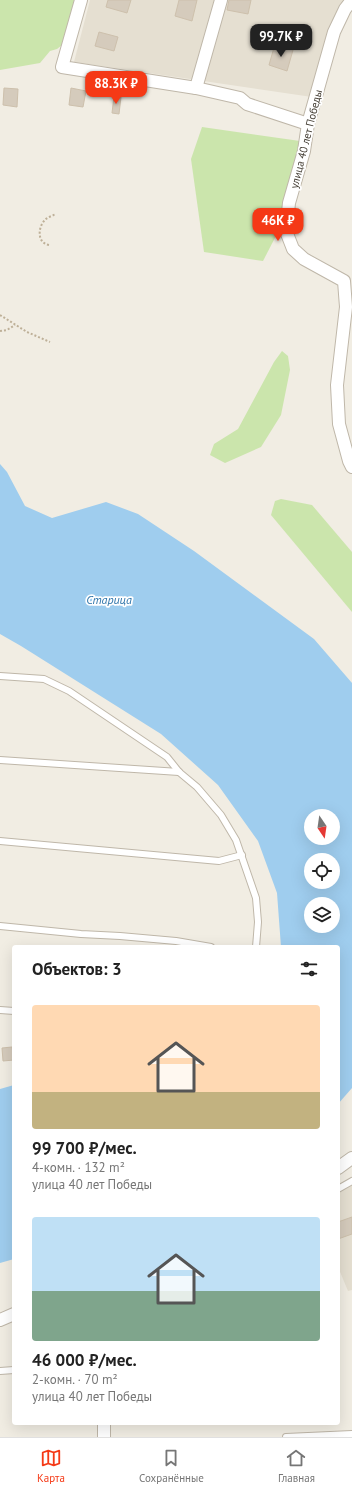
<!DOCTYPE html>
<html lang="ru">
<head>
<meta charset="utf-8">
<style>
	body { margin:0; font-family:"PT Sans",sans-serif; background:#f2f2f2; color:#222; height:100vh; display:flex; flex-direction:column; font-size:15px; white-space:nowrap }
	* { box-sizing:border-box; margin:0 }
	p { font-size:13px; color:#767676 }
	.icon { flex:none; width:22px; height:22px; fill:none; stroke:currentColor; stroke-width:2; stroke-linecap:round; stroke-linejoin:round }
	.map { position:relative; flex:1; overflow:hidden }
	.panel { position:absolute; left:12px; top:945px; width:328px; height:480px; display:flex; flex-direction:column; background:#fff; border-radius:4px; box-shadow:0 4px 16px #0002 }
	.panel>* { flex:none }
	.needle { width:26px; rotate:167deg }
	.fabs { position:absolute; left:304px; top:809px; display:grid; gap:8px }
	.fabs a { display:grid; place-items:center; width:36px; height:36px; border-radius:50%; background:#fff; box-shadow:0 4px 16px #0002; font-size:20px }
	.price { position:absolute; translate:-50% -34px; padding:0 9px; border-radius:8px; background:#f53916; color:#fff; font-size:13px; line-height:26px; filter:drop-shadow(0 1px 2px #0008) }
	.price::after { content:''; position:absolute; left:50%; top:24px; width:12px; height:9px; margin-left:-6px; background:inherit; clip-path:polygon(0 0,100% 0,50% 100%) }
	.price.active { background:#222; color:#fff }
	ul { padding:0; list-style:none }
	li { display:grid; align-content:center; gap:8px; height:212px; padding:0 20px }
	li span { display:grid; place-items:center; height:124px; border-radius:4px; color:#555 }
	li>.icon { margin-inline-start:auto }
	span .icon { width:72px; height:72px; fill:#fffc; stroke-width:1 }
	li b { font-size:17px }
	h2 { display:flex; justify-content:space-between; align-items:center; height:48px; padding:0 20px; font-size:17px }
	.menu { display:flex; justify-content:space-around; align-items:center; height:56px; border-top:1px solid #e0e0e0; background:#fff; font-size:11px; color:#767676 }
	.menu a { display:grid; justify-items:center; gap:2px }
	.menu .active { color:#f53916 }
	.map>svg:first-child { display:block }
	.residential { fill:#e5dfd1 }
	.green { fill:#cbe5ac }
	.water { fill:#9fcdee; fill-rule:evenodd }
	.building { fill:#d5cbbc; stroke:#cdc0ac }
	.lines { fill:none; stroke-linecap:round; stroke-linejoin:round }
	.service-casing { stroke:#bfb7a9; stroke-width:8 }
	.minor-casing { stroke:#bfb7a9; stroke-width:14 }
	.path { stroke:#beb098; stroke-width:2; stroke-dasharray:2 2; stroke-linecap:butt }
	.service { stroke:#fff; stroke-width:6 }
	.minor { stroke:#fff; stroke-width:12 }
	.labels { text-anchor:middle; dominant-baseline:central; stroke-width:3.5; stroke-linejoin:round; paint-order:stroke }
	.street-label { font-size:11px; fill:#433d33; stroke:#fff }
	.water-label { font-size:12px; font-style:italic; fill:#3076ab; stroke:#fff }
</style>
</head>
<body>
<div class="map">
<svg width="352" height="1437" viewBox="0 0 352 1437">
	<rect width="100%" height="100%" fill="#f1ede3"/>
	<g class="residential">
		<polygon points="90,0 346,0 312,97 74,62"/>
		<polygon points="352,1185 352,1290 348,1291 338,1267 338,1193"/>
	</g>
	<g class="green">
		<polygon points="0,0 79,0 67,41 57,49 50,51 40,63 0,70"/>
		<polygon points="202,127 300,141 279,230 263,261 204,252 191,159"/>
		<polygon points="282,351 288,356 290,370 281,415 261,447 225,463 210,455 214,444 238,429 274,362"/>
		<polygon points="281,499 312,505 352,552 352,612 271,515 275,501"/>
	</g>
	<g class="water">
		<path d="M0 464 7 472 25 506 52 518 106 502 138 514 194 551 314 639 352 683V1088L338 1104V947H281L277 893 258 841 218 785 161 734 21 646 0 634ZM311 816H333V838H311ZM311 860H333V882H311ZM311 904H333V926H311Z"/>
		<polygon points="14,1085 14,1259 0,1263 0,1089"/>
	</g>
	<g class="building">
		<polygon points="108,0 131,0 127,13 106,7"/>
		<polygon points="179,0 197,0 192,21 175,16"/>
		<polygon points="229,0 251,0 248,14 227,10"/>
		<polygon points="99,32 118,37 114,51 95,46"/>
		<polygon points="275,44 293,50 287,71 269,65"/>
		<polygon points="4,88 18,89 17,107 3,105"/>
		<polygon points="71,88 86,91 83,107 69,105"/>
		<polygon points="114,96 121,97 119,114 112,113"/>
		<polygon points="12,1047 14,1060 3,1061 2,1048"/>
		<polygon points="352,1217 352,1234 338,1239 338,1222"/>
	</g>
	<g class="lines">
		<defs>
			<g id="service">
				<polyline points="0,676 44,679 69,691 167,757 179,772 197,787 221,815 236,840 256,898 258,922 256,947"/>
				<polyline points="0,760 179,772"/>
				<polyline points="0,841 219,861 242,855"/>
				<polyline points="0,926 81,934 120,936 176,941 211,947"/>
				<polyline points="0,1010 14,1011"/>
				<polyline points="338,1189 352,1181"/>
				<polyline points="0,1371 14,1370"/>
				<polyline points="286,1437 352,1434"/>
			</g>
			<g id="minor">
				<polyline points="81,0 62,67 196,88 240,98 247,104 308,124"/>
				<polyline points="352,0 345,9 334,32 308,124 304,151 289,203 286,231 293,249 304,259 344,281 346,307 337,385 339,424 349,461 352,467"/>
				<polyline points="196,88 221,0"/>
				<polyline points="338,1168 352,1158"/>
				<polyline points="0,1320 14,1314"/>
				<polyline points="104,1423 104,1437"/>
			</g>
		</defs>
		<use href="#service" class="service-casing"/>
		<use href="#minor" class="minor-casing"/>
		<g class="path">
			<path d="M49 245C37 243 38 228 44 221 47 217 52 216 56 214"/>
			<polyline points="0,315 27,332 50,342"/>
			<polyline points="0,331 7,330 15,325"/>
		</g>
		<use href="#service" class="service"/>
		<use href="#minor" class="minor"/>
	</g>
	<g class="labels">
		<g class="street-label">
			<text transform="translate(306 139) rotate(-76)">улица 40 лет Победы</text>
		</g>
		<g class="water-label">
			<text x="109" y="599">Старица</text>
		</g>
	</g>
</svg>
<div class="fabs">
<a><svg class="needle" viewBox="-14 -14 28 28"><path d="M0-13l5 13h-10z" fill="#e53935"/><path d="M0 13l5-13h-10z" fill="#767676"/></svg></a>
<a><svg class="icon" aria-label="locate" viewBox="0 0 24 24"><circle cx="12" cy="12" r="6"/><path d="M12 2v4M12 18v4M2 12h4M18 12h4"/></svg></a>
<a><svg class="icon" aria-label="layers" viewBox="0 0 24 24"><path d="M12 4l9 5-9 5-9-5zM3 14l9 5 9-5"/></svg></a>
</div>
<b class="price active" style="left:281px;top:58px">99.7K ₽</b>
<b class="price" style="left:116px;top:105px">88.3K ₽</b>
<b class="price" style="left:278px;top:242px">46K ₽</b>
<section class="panel">
<h2>Объектов: 3<svg class="icon" aria-label="filters" viewBox="0 0 24 24"><path d="M4 7h16M4 17h16"/><circle cx="9" cy="7" r="2"/><circle cx="15" cy="17" r="2"/></svg></h2>
<ul>
<li><span style="background:linear-gradient(#ffd9b3 70%,#c2b280 0)"><svg class="icon" aria-label="home" viewBox="0 0 24 24"><path d="M3 11l9-7 9 7M6 9v11h12V9"/></svg></span><div><b>99 700 ₽/мес.</b><p>4-комн. · 132 m²</p><p>улица 40 лет Победы</p></div></li>
<li><span style="background:linear-gradient(#bfe0f5 60%,#7fa58c 0)"><svg class="icon" aria-label="home" viewBox="0 0 24 24"><path d="M3 11l9-7 9 7M6 9v11h12V9"/></svg></span><div><b>46 000 ₽/мес.</b><p>2-комн. · 70 m²</p><p>улица 40 лет Победы</p></div></li>
</ul>
</section>
</div>
<nav class="menu">
<a class="active"><svg class="icon" aria-label="map" viewBox="0 0 24 24"><path d="M3 6l6-2 6 2 6-2v14l-6 2-6-2-6 2zM9 4v14M15 6v14"/></svg>Карта</a>
<a><svg class="icon" aria-label="saved" viewBox="0 0 24 24"><path d="M7 4h10v16l-5-4-5 4z"/></svg>Сохранённые</a>
<a><svg class="icon" aria-label="home" viewBox="0 0 24 24"><path d="M3 11l9-7 9 7M6 9v11h12V9"/></svg>Главная</a>
</nav>
</body>
</html>
